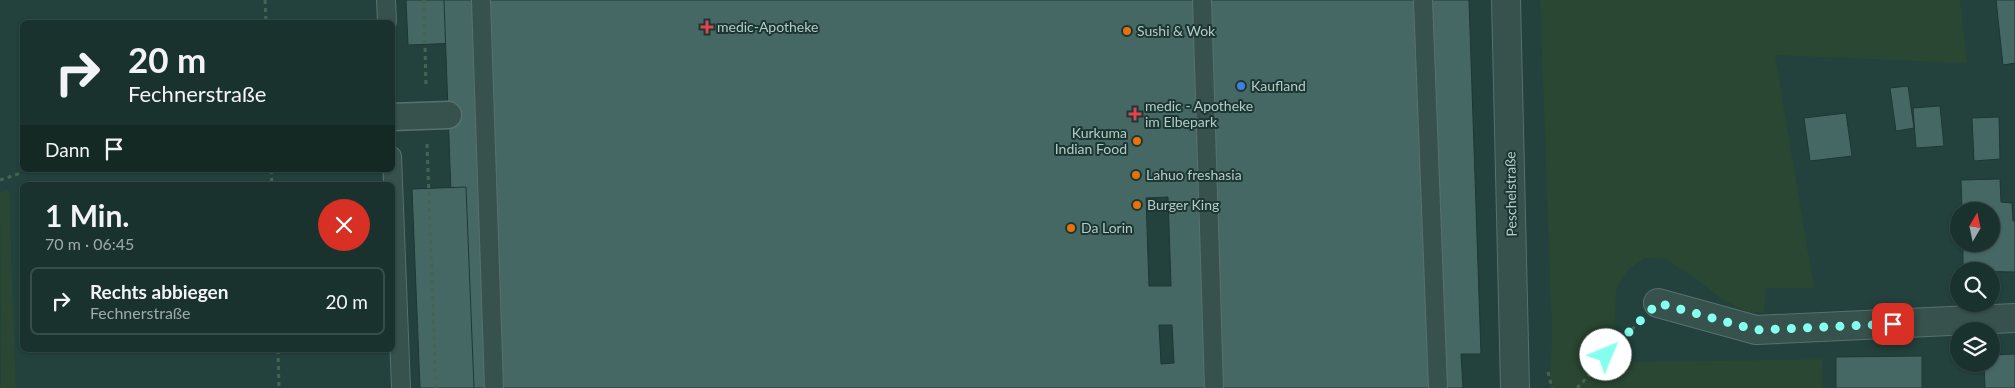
<!DOCTYPE html>
<html lang="de">
<meta charset="utf-8">
<style>
body{margin:0;font-family:Lato,sans-serif;background:#273e3a;color:#f1f3f6;height:100vh;display:flex;flex-direction:column;font-size:19px;white-space:nowrap}
*{box-sizing:border-box;margin:0}
p{font-size:16px;color:#9faaaa}
.icon{flex:none;width:28px;height:28px;fill:none;stroke:currentColor;stroke-width:2;stroke-linecap:round;stroke-linejoin:round}
.map{position:relative;flex:1;overflow:hidden}
.side{position:absolute;left:20px;top:182px;width:375px;height:170px;display:flex;flex-direction:column;background:#1a322e;border-radius:8px;box-shadow:0 1px 4px #0004,0 0 0 1px #384d4a}
.side>*{flex:none}
.hud{position:absolute;left:20px;top:20px;width:375px;height:152px;border-radius:8px;box-shadow:0 1px 4px #0004,0 0 0 1px #384d4a;background:#1a322e;color:#f1f3f6;overflow:hidden}
.needle{width:32px;rotate:9deg}
.tools{position:absolute;left:1950px;top:202px;display:grid;gap:10px}
.tools a{display:grid;place-items:center;width:50px;height:50px;border-radius:50%;background:#1a322e;box-shadow:0 1px 4px #0004,0 0 0 1px #384d4a;font-size:25px}
.pin{position:absolute;display:grid;place-items:center;width:42px;height:42px;color:#fff;margin:-21px;border-radius:10px;box-shadow:0 2px 8px #0006}
.me{position:absolute;width:55px;margin:-28px;rotate:45deg;stroke-linejoin:round;filter:drop-shadow(0 0 4px #0008)}
.turn{display:flex;align-items:center;gap:18px;height:105px;padding:0 25px;font-size:22px}
.turn .icon{width:65px;height:65px;stroke-width:2.5}
.turn b{display:block;font-size:35px;line-height:42px}
.then{display:flex;align-items:center;height:48px;padding:0 25px;background:#0003;gap:10px;font-size:19px}
.round{display:grid;place-items:center;flex:none;width:52px;height:52px;border-radius:26px;background:#273e3a}
.headline{display:flex;align-items:center;justify-content:space-between;height:85px;padding:0 25px}
h1{font-size:30px;font-weight:700;line-height:38px}
ul{padding:0;list-style:none}
li{display:flex;align-items:center;gap:15px;height:68px;margin:0 10px 8px;padding:0 15px;border:2px solid #384d4a;border-radius:8px}
li div{flex:1}
li b{display:block;font-size:19px}
li em{font-style:normal}
.map>svg:first-child{display:block}
</style>
<div class="map">
<svg width="2015" height="388" viewBox="0 0 2015 388">
<rect width="100%" height="100%" fill="#23423d"/>
<g fill="#294732">
<polygon points="1540,0 1960,0 1967,63 1775,55 1814,288 1766,288 1764,313 1745,311 1720,298 1695,278 1665,259 1644,258 1627,271 1616,290 1615,340 1623,360 1640,362 1822,359 1823,388 1550,388 1552,332"/>
<polygon points="9,190 16,388 1,388 0,193"/>
</g>
<g fill="#466864" stroke="#1e3834" fill-rule="evenodd">
<polygon points="406,0 458,0 460,43 408,45"/>
<path d="M444,0H1469L1481,354H1461L1463,388H458ZM1168,197L1171,286H1149L1146,198ZM1159,325H1172L1174,363L1161,364Z"/>
<polygon points="1996,0 2015,0 2015,63 2003,65"/>
<polygon points="1908,86 1914,128 1896,131 1890,88"/>
<polygon points="1940,106 1944,146 1916,148 1913,108"/>
<polygon points="1846,113 1852,156 1810,161 1804,118"/>
<polygon points="1999,117 2000,159 1974,161 1972,118"/>
<polygon points="2000,179 2001,202 2012,203 2013,221 2015,221 2015,272 1963,271 1963,244 1991,244 1991,211 1962,211 1961,180"/>
<polygon points="466,187 474,388 420,388 412,189"/>
<polygon points="2015,354 2015,388 1985,388 1984,364 1991,364 1991,355"/>
<polygon points="1922,356 1922,388 1836,388 1836,357"/>
</g>
<g fill="none" stroke-linecap="round" stroke-linejoin="round">
<g stroke="#58716e" stroke-width="20">
<g id="service">
<polyline points="386,0 387,22"/>
<polyline points="481,0 494,388"/>
<polyline points="1202,0 1214,388"/>
<polyline points="1423,0 1438,388"/>
<polyline points="392,156 401,388"/>
</g>
</g>
<g stroke="#58716e" stroke-width="29">
<polyline id="pedestrian" points="392,117 448,115"/>
</g>
<g stroke="#58716e" stroke-width="30">
<g id="minor">
<polyline points="1506,0 1515,388"/>
<polyline points="1658,303 1756,330 2015,318"/>
</g>
</g>
<g stroke="#476452" stroke-width="3" stroke-dasharray="4 4" stroke-linecap="butt">
<polyline points="265,0 266,22"/>
<polyline points="424,0 426,88"/>
<polyline points="427,144 436,388"/>
<polyline points="271,170 272,185"/>
<polyline points="0,180 21,173"/>
<polyline points="278,350 279,388"/>
<polyline points="1548,372 1552,388"/>
<polyline points="1577,388 1638,323"/>
</g>
<use href="#service" stroke="#37514d" stroke-width="18"/>
<use href="#pedestrian" stroke="#37514d" stroke-width="26"/>
<use href="#minor" stroke="#37514d" stroke-width="28"/>
</g>
<g fill="none" stroke-linecap="round" stroke-linejoin="round">
<polyline stroke="#85ffef" stroke-width="9" stroke-dasharray="0 16.2" points="1606,355 1658,303 1756,330 1893,324"/>
</g>
<g fill="#e0444e" stroke="#1c3632" stroke-width="2">
<path d="M704.5 19.5h5v5h5v5h-5v5h-5v-5h-5v-5h5z"/>
<path d="M1132.5 106.5h5v5h5v5h-5v5h-5v-5h-5v-5h5z"/>
</g>
<g fill="#e8710a" stroke="#1c3632" stroke-width="2">
<circle cx="1127" cy="31" r="5"/>
<circle cx="1137" cy="141" r="5"/>
<circle cx="1136" cy="175" r="5"/>
<circle cx="1137" cy="205" r="5"/>
<circle cx="1071" cy="228" r="5"/>
</g>
<circle fill="#3f7fe0" stroke="#1c3632" stroke-width="2" cx="1241" cy="86" r="5"/>
<g text-anchor="middle" stroke-width="4" stroke-linejoin="round" paint-order="stroke">
<g font-size="14" fill="#b4ccc9" stroke="#1c3632" text-anchor="start">
<text x="717" y="32">medic-Apotheke</text>
<text x="1137" y="36">Sushi &amp; Wok</text>
<text x="1251" y="91">Kaufland</text>
<text x="1145" y="111">medic - Apotheke<tspan x="1145" dy="16">im Elbepark</tspan></text>
<text x="1127" y="138" text-anchor="end">Kurkuma<tspan x="1127" dy="16">Indian Food</tspan></text>
<text x="1146" y="180">Lahuo freshasia</text>
<text x="1147" y="210">Burger King</text>
<text x="1081" y="233">Da Lorin</text>
</g>
<g font-size="14" fill="#b4ccc9" stroke="#1c3632">
<text transform="translate(1511 194) rotate(-91)" y="5">Peschelstraße</text>
</g>
</g>
</svg>
<div class="tools">
<a><svg class="needle" viewBox="-14 -14 28 28"><path d="M0-13l5 13h-10z" fill="#e53935"/><path d="M0 13l5-13h-10z" fill="#9faaaa"/></svg></a>
<a><svg class="icon" aria-label="search" viewBox="0 0 24 24"><circle cx="10" cy="10" r="6"/><path d="M15 15l6 6"/></svg></a>
<a><svg class="icon" aria-label="layers" viewBox="0 0 24 24"><path d="M12 4l9 5-9 5-9-5zM3 14l9 5 9-5"/></svg></a>
</div>
<div class="pin" style="left:1893px;top:324px;background:#d93025"><svg class="icon" aria-label="arrive" viewBox="0 0 24 24"><path d="M6 21V4h12l-3 4 3 4H6"/></svg></div>
<svg class="me" style="left:1606px;top:355px" viewBox="-20 -20 40 40"><circle r="19" fill="#fff"/><path d="M0-13L10 11 0 6-10 11z" fill="#85ffef"/></svg>
<div class="hud">
<div class="turn"><svg class="icon" aria-label="right" viewBox="0 0 24 24"><path d="M7 20v-9h11M14 6l5 5-5 5"/></svg><div><b>20 m</b>Fechnerstraße</div></div>
<div class="then">Dann<svg class="icon" aria-label="arrive" viewBox="0 0 24 24"><path d="M6 21V4h12l-3 4 3 4H6"/></svg></div>
</div>
<section class="side">
<div class="headline"><div><h1>1 Min.</h1><p>70 m · 06:45</p></div><a class="round" style="background:#d93025;color:#fff"><svg class="icon" aria-label="close" viewBox="0 0 24 24"><path d="M6 6l12 12M18 6L6 18"/></svg></a></div>
<ul>
<li><svg class="icon" aria-label="right" viewBox="0 0 24 24"><path d="M7 20v-9h11M14 6l5 5-5 5"/></svg><div><b>Rechts abbiegen</b><p>Fechnerstraße</p></div><em>20 m</em></li>
</ul>
</section>
</div>
